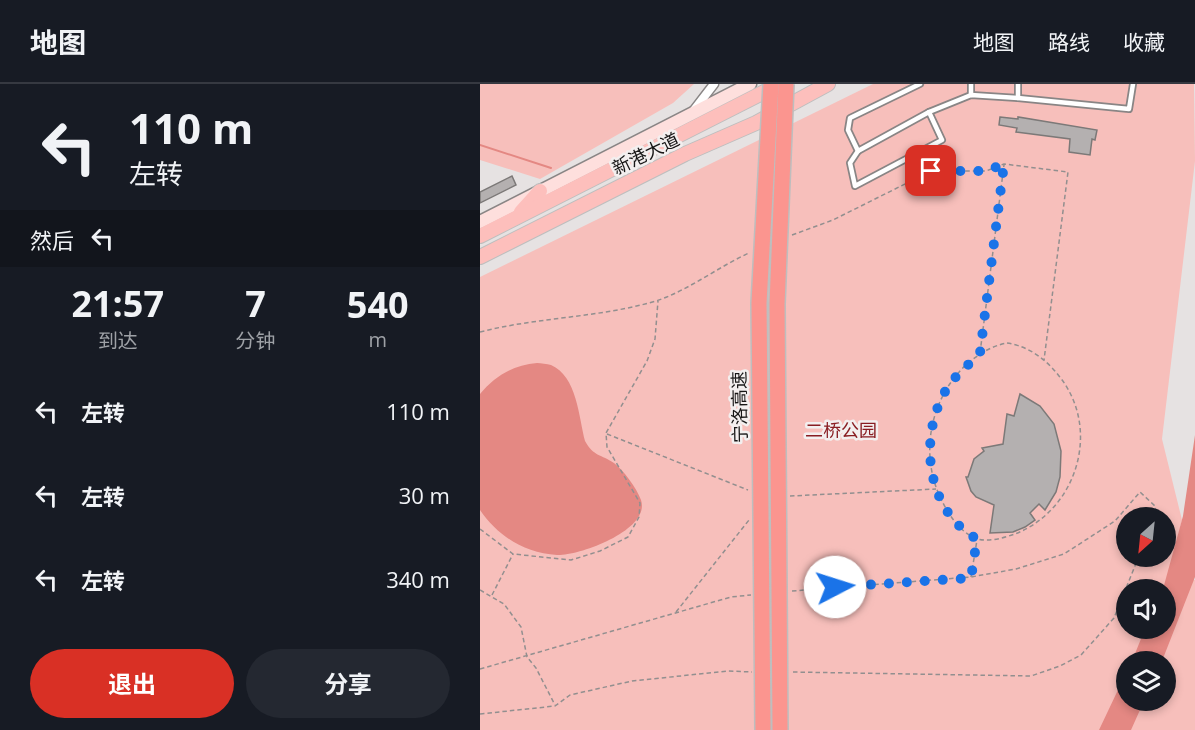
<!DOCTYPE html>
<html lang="zh">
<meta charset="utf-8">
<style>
body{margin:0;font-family:"Open Sans","Noto Sans SC",sans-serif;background:#242831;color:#f1f3f6;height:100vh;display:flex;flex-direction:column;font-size:22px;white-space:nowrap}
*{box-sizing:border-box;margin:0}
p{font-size:20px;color:#9ea1a6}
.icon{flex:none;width:33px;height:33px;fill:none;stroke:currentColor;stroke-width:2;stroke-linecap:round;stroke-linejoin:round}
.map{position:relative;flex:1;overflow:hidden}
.side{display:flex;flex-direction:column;background:#171b24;width:480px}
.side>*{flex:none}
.guide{background:#171b24;color:#f1f3f6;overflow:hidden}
.needle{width:39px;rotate:207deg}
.tools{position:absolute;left:636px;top:423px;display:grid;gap:12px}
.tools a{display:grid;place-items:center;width:60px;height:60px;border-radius:50%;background:#171b24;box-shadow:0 3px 9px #0003;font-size:30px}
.pin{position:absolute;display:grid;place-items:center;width:51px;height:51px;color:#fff;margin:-26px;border-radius:12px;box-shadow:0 3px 9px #0006}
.me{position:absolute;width:66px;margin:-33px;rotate:85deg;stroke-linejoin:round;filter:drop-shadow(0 0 4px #0008)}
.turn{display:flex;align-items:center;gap:21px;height:126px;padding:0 30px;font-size:27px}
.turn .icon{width:78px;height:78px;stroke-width:2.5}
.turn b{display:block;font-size:42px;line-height:51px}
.then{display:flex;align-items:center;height:57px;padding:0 30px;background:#0003;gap:12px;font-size:22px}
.eta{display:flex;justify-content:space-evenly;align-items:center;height:102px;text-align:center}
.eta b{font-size:36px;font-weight:700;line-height:42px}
.cta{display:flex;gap:12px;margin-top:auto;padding:12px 30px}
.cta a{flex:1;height:69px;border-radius:36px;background:#d93025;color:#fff;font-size:24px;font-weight:700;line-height:69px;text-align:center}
.cta a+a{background:#242831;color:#f1f3f6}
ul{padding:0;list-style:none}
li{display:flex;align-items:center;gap:18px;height:84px;padding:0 30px}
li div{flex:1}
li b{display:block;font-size:22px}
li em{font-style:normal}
header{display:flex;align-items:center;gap:36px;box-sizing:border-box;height:84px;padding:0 30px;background:#171b24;border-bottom:2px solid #363941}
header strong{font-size:28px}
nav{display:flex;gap:33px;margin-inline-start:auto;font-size:21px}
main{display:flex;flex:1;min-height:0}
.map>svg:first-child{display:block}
</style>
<header>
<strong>地图</strong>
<nav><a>地图</a><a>路线</a><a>收藏</a></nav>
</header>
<main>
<section class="side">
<div class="guide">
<div class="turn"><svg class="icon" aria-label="left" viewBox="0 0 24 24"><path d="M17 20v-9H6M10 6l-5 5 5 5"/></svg><div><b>110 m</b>左转</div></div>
<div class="then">然后<svg class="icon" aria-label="left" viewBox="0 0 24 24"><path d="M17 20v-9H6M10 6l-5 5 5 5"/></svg></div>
</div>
<div class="eta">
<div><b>21:57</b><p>到达</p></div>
<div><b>7</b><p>分钟</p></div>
<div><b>540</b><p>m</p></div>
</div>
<ul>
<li><svg class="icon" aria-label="left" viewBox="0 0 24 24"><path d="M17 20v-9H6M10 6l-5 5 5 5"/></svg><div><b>左转</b></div><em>110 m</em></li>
<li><svg class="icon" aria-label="left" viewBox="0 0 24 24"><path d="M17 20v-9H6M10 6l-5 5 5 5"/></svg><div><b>左转</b></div><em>30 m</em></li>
<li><svg class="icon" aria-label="left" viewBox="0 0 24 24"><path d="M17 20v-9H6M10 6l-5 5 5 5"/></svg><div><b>左转</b></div><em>340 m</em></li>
</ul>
<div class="cta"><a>退出</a><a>分享</a></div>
</section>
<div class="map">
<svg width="715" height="646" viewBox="0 0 715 646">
<rect width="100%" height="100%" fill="#e6e2e2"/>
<g fill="#f7bfbb" fill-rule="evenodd">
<polygon points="0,0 214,0 193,19 60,95 0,76"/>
<path d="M393,0H714L715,77L682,355L702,436L688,492L715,496V646H0V193ZM646,434H686V472H646ZM646,506H686V544H646ZM646,578H686V616H646Z"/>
</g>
<g fill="#e48883">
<path d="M57,279C61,279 67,280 71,281C97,292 99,334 105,357C114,373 121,370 134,379C144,387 156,403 161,416C171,446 99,472 77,471C44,469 18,452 0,426V310C15,292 33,281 57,279Z"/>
<polygon points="715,351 715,493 682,577 652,577 665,545 686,544 686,506 683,505 703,432"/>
<polygon points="646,589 646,616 664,617 651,646 619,646"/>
</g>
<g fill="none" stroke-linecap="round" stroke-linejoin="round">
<polyline stroke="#e48883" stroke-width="2" points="0,61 71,84"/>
</g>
<g fill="#b4b0b0" stroke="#7c7978" stroke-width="1.5">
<polygon points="520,33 538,35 538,33 617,46 615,56 612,55 610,71 589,68 590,55 536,48 537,44 519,41"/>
<polygon points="32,92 36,101 0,119 0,108"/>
<polygon points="540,310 560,322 574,340 581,367 580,393 576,408 565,426 559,420 550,429 555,436 545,443 533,448 510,449 514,421 496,413 491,407 486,393 488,393 494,375 504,367 502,364 523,360 527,330 534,332"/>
</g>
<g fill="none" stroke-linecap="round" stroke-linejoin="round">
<g stroke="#898585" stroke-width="8">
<g id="lane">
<polyline points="440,0 370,34 368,46 378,67 370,79 375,102 462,56 449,28"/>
<polyline points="491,11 491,0"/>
<polyline points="538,14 538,0"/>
<polyline points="378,67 449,28 491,11 538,14 649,25 653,0"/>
</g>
</g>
<g stroke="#898585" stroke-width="11">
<polyline id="street" points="214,26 234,0"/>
</g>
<g stroke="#898585" stroke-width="15">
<polyline id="secondary" points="0,138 270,0"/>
</g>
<g stroke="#bebebe" stroke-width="16">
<g id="primary">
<polyline points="41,128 60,107"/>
<polyline points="0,152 298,1"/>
<polyline points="0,173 205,70 276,39 348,0"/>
</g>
</g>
<g stroke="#928f8f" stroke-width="1.5" stroke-dasharray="4.5 3" stroke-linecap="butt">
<polyline points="312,151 353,136 451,87 506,87 524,80 588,88 564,276"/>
<path d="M0,248C58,233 118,234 176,217C209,206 238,183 269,169"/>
<path d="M527,259C548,262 566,275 579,292C622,345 597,426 535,450C523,454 507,459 495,454C480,448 469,431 462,417C439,372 449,315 487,280C499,270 511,262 527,259Z"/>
<polyline points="500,269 524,81"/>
<polyline points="127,350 268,406"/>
<polyline points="310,412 456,405"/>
<polyline points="0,445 33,470 91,476 120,467 148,453 159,433 160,419 127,363 126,349 167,277 175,255 178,217"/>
<polyline points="491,493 497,456"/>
<polyline points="0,506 24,520 41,543 47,573 56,584 75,621"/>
<polyline points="312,507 491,493 536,485 584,470 635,437 660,408 676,423 672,434"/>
<polyline points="12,511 33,470"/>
<polyline points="196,528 269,436"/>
<polyline points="0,585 251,513 271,511"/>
<polyline points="313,588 551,592 580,582 601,571 634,534 659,472"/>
<polyline points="0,630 75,622 90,611 152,597 248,587 272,588"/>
</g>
<use href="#lane" stroke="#fff" stroke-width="4.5"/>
<use href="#street" stroke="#fff" stroke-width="8"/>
<use href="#secondary" stroke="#fedfdd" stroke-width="12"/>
<use href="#primary" stroke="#fdbfbc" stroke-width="14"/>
<g stroke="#bebebe" stroke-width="18" stroke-linecap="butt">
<g id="highway-bridge">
<polyline points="283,646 279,219 291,0"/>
<polyline points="300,646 297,220 306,0"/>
</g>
</g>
<use href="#highway-bridge" stroke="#fb958f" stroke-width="15"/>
</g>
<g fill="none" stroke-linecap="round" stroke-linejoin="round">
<path stroke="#1a73e8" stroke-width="10" stroke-dasharray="0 18" d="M355,503L491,494L497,455C446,427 438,353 466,306C475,291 488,282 500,269L524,80L506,87H451"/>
</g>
<g text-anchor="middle" stroke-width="5" stroke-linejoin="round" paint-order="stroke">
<g font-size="18" fill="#171616" stroke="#f3efef">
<text transform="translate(166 70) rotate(-26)" y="6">新港大道</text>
<text transform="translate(260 323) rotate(-91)" y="6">宁洛高速</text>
</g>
<g font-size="18" fill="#891d22" stroke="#f3efef">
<text x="361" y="353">二桥公园</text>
</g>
</g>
</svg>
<div class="tools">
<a><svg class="needle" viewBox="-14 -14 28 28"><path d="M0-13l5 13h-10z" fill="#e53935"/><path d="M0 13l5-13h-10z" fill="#9ea1a6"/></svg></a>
<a><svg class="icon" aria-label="sound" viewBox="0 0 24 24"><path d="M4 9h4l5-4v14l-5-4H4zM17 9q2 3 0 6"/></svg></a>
<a><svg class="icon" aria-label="layers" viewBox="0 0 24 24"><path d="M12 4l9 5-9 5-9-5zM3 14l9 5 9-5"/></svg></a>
</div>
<div class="pin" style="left:451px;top:87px;background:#d93025"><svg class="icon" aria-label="arrive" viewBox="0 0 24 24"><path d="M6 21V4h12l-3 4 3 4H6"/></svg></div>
<svg class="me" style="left:355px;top:503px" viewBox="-20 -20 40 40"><circle r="19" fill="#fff"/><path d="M0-13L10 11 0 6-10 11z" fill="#1a73e8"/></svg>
</div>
</main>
